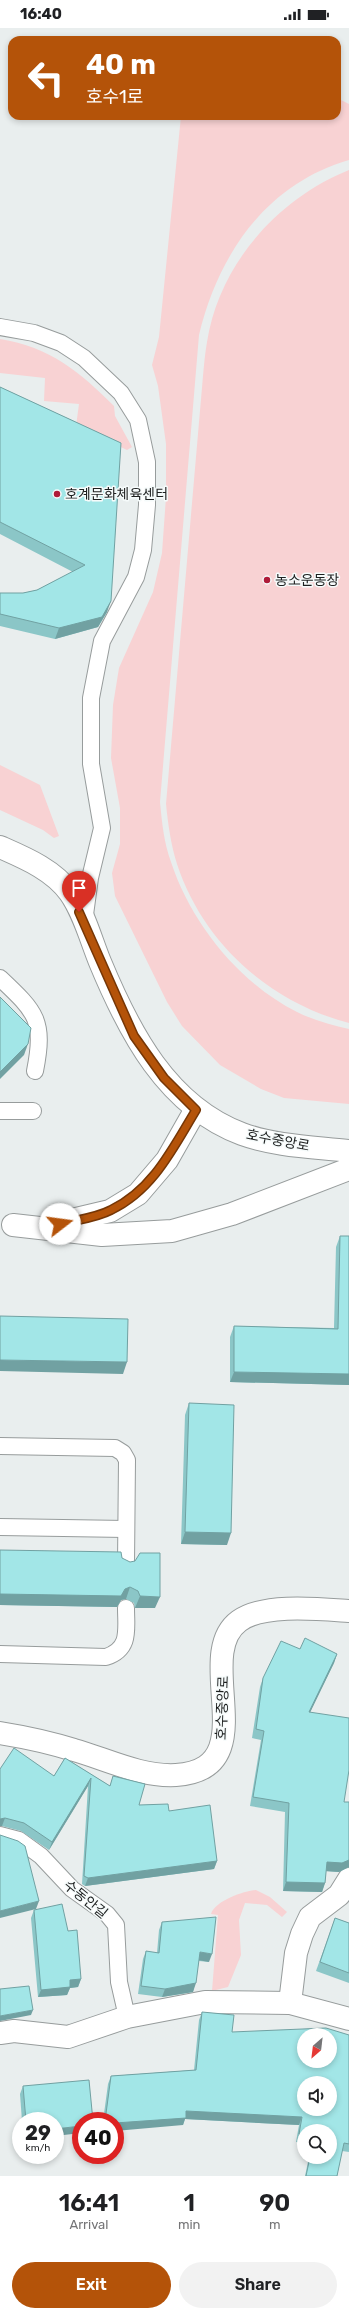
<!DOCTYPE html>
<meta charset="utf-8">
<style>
body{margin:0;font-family:Rubik,"Noto Sans KR",sans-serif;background:#f2f2f2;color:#202124;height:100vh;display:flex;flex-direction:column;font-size:15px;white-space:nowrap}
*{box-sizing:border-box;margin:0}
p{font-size:13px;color:#757577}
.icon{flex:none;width:22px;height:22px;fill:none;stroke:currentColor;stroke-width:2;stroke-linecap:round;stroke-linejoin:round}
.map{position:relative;height:2148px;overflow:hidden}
.side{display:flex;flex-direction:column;background:#fff;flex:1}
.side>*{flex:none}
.hud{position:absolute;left:8px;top:8px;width:333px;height:84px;border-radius:12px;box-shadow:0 2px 6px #0003;background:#b45309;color:#fff;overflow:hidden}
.needle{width:26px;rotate:208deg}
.buttons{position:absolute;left:297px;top:2000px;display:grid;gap:8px}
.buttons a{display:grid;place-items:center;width:40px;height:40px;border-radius:50%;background:#fff;box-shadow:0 2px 6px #0003;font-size:20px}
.speed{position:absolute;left:12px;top:2084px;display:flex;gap:8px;font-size:20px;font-weight:700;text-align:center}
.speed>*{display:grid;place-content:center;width:52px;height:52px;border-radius:50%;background:#fff;box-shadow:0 2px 6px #0003;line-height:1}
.speed small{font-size:10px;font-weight:400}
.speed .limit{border:6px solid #d22;background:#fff;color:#111}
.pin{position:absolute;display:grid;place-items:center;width:34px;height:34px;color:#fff;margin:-41px -17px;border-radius:50% 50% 50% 0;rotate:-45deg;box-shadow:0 0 4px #0007}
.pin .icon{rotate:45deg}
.me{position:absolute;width:44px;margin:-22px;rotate:75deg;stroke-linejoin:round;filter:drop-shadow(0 0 3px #0008)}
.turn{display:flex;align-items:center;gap:14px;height:84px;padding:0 12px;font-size:18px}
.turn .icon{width:52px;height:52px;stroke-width:2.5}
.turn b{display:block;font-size:28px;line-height:34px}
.eta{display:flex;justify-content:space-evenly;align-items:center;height:68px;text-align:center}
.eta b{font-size:24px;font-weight:600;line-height:28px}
.button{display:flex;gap:8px;margin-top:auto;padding:8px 12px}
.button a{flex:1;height:46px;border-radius:24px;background:#b45309;color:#fff;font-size:16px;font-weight:600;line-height:46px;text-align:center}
.button a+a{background:#f2f2f2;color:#202124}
.status{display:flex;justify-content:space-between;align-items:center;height:28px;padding:0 20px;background:#fff;direction:ltr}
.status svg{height:11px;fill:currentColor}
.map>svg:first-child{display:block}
</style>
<div class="status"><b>16:40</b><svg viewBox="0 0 49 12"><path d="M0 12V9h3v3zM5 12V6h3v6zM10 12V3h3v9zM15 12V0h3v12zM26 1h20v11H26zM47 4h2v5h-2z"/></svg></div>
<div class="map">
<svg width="349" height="2148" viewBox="0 0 349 2148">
<rect width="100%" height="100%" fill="#e9eeee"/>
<g fill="#f8d2d3">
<path d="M337,70L349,76V132C266,156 218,227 199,307L160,774C162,795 164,815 171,834C191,895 239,955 297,984C313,992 332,997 349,1001V1076L284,1070L261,1061L220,1037L182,998L167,974L115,868L112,845L120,816V780L111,730L113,677L119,640L153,564L162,525L166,469V416L158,358L152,337L159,309L181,88H337Z"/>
<path d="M349,142V995C269,974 203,915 177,836C171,817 168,796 166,776L203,348C204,337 205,325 207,314C219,237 277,171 349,142Z"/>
<path d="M0,311C50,319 80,344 114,378L115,388L132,419L127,422L76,398L79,376L44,373L45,350L0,345Z"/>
<polygon points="0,737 40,757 59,808 54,810 43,802 0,782"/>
<path d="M256,1862L270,1869L287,1884L282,1889L267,1877L245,1875L239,1892L241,1927L228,1959L212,1963L218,1887L211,1886C215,1873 243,1863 256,1862Z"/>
</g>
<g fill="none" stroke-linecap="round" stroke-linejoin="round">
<g stroke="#979c9c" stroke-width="18">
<g id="service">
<polyline points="0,299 34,305 61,315 84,330 121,365 138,392 147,434 147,477 143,522 136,549 102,613 91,670 91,736 102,800 90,850 84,894"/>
<path d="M0,950C36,984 45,992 35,1043"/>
<polyline points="0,1083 33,1083"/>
<polyline points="0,1418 115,1420 123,1425 127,1432 126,1536"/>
<polyline points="0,1499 126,1501"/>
<path d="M0,1626L106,1629C131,1621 126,1601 126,1580"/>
<polyline points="0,1807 19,1812 41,1828 72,1861 107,1886 116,1897 119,1954 127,1989"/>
</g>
</g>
<g stroke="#979c9c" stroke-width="24">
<g id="minor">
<path d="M0,1705C25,1709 49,1714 74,1722C106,1731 141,1749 176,1747C267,1741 191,1628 239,1593C263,1575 320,1581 349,1583"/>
<polyline points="290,1975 296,1925 302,1906 310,1889 339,1867 349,1851"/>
<polyline points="0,2005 14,2003 68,2009 127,1989 205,1974 290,1975 349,1991"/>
</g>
</g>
<g stroke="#979c9c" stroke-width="24">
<g id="tertiary">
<path d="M0,819C25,830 54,842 70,865C84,885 91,912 100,934C129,1004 167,1078 242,1106C275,1118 314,1119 349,1123"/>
<polyline points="55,1196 110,1183 138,1166 167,1132 196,1081"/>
<polyline points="13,1197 102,1207 172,1203 232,1186 349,1141"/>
</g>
</g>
<use href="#service" stroke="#fff" stroke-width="16"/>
<use href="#minor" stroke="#fff" stroke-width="22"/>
<use href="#tertiary" stroke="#fff" stroke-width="22"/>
</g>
<g fill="#8bc6c7">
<polygon points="0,359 121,415 107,584 98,599 55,611 0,598 0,565 23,565 37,562 73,544 0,506"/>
<polygon points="340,1208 349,1357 230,1354 230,1309 234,1298 334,1300 336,1219"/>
<polygon points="189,1375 227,1517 181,1516 185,1387"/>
<polygon points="0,1522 122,1530 155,1580 135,1580 134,1575 126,1571 121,1572 117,1579 0,1577"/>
<polygon points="300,1621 337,1626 334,1635 310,1684 344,1774 349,1774 349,1839 339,1844 326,1843 325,1855 322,1864 283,1863 285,1784 250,1778 261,1712 252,1710 260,1659 263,1650"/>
<polygon points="65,1730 110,1758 113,1748 139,1777 169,1783 217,1833 214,1841 85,1858 82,1856 88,1758 49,1822 21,1803 2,1798 0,1741 54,1748"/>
<polygon points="34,1882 68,1903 81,1951 78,1959 70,1960 67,1967 38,1969 31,1890"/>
<polygon points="335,1890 349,1895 349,1955 316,1943"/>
<polygon points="162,1894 209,1934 199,1933 193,1964 162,1969 138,1966 143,1931 146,1923 157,1925 159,1902"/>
<polygon points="202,1984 232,2004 349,2007 349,2124 342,2123 337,2148 305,2148 309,2129 330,2129 330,2103 304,2103 304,2115 296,2114 299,2097 185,2091 183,2097 115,2093 103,2093 108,2056 111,2048 194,2042 199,1992"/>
<polygon points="23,2058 55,2093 22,2093 20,2066"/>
</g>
<g fill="#71a1a2">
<polygon points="111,573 107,584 98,599 55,611 59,600"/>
<polygon points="28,1016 24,1027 0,1051 0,1044"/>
<polygon points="0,1332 127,1334 123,1346 0,1343"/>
<polygon points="234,1344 349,1346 349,1357 230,1354"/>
<polygon points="185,1504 231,1505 227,1517 181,1516"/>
<polygon points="130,1559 126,1571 121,1572 117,1579 0,1577 0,1566 125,1561"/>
<polygon points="140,1568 160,1569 155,1580 135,1580"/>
<polygon points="337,1626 334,1635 306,1693 309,1684"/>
<polygon points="91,1750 88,1758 49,1822 52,1814"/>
<polygon points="5,1790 2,1798 0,1798 0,1791"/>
<polygon points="349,1832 349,1839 339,1844 324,1843 327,1834"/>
<polygon points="217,1833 214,1841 85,1858 88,1850"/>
<polygon points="286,1854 325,1855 322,1864 283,1863"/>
<polygon points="39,1873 36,1881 0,1890 0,1883"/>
<polygon points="200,1924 212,1926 209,1934 198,1932"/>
<polygon points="81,1951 78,1959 70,1960 67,1967 38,1969 41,1962 70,1952"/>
<polygon points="196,1955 193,1964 162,1969 165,1961"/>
<polygon points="33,1982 31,1987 0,1993 0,1988"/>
<polygon points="186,2083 302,2089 299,2097 185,2091 183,2097 115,2103 115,2095"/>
<polygon points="81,2098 81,2105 55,2108 55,2101"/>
</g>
<g fill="#a2e6e7" stroke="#71a1a2" fill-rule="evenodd">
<polygon points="0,359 121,415 111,573 102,589 59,600 0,586 0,565 23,565 37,562 85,537 0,494"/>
<polygon points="0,969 31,1000 28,1016 0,1044"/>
<polygon points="340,1208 349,1208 349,1346 234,1344 234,1298 338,1301"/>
<polygon points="0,1288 128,1291 127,1334 0,1332"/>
<polygon points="189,1375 234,1377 231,1505 185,1504"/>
<polygon points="0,1522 121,1524 122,1530 130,1534 135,1533 140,1525 160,1525 160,1569 140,1568 138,1563 130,1559 125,1561 121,1568 0,1566"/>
<polygon points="305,1610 337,1626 309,1684 349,1690 349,1742 344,1774 349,1774 349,1832 342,1835 327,1834 325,1855 286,1854 289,1775 253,1769 264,1703 256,1701 263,1650 281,1613 300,1621"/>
<polygon points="14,1720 54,1748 65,1730 110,1758 113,1748 145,1756 139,1777 168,1776 169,1783 210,1777 217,1833 88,1850 84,1848 91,1750 52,1814 24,1795 5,1790 0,1791 0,1741"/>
<polygon points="0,1807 18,1813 25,1818 39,1873 0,1883"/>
<polygon points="62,1876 68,1903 77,1902 81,1951 70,1952 70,1959 41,1962 34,1882"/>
<polygon points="216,1889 212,1926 200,1924 196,1955 165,1961 141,1958 146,1923 159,1925 162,1894"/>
<polygon points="335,1890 349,1895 349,1945 320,1934"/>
<polygon points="29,1958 33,1982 0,1988 0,1961"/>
<path d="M202,1984L234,1987L232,2004L326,2000L349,2007V2116L344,2115L337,2148H306L310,2129H330V2103H304V2107L299,2106L302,2089L186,2083V2090L115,2095V2093H105L111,2048L196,2042ZM304,2007H330V2033H304ZM304,2055H330V2081H304Z"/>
<polygon points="89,2052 93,2093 81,2093 81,2098 55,2101 55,2093 26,2093 23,2058"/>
</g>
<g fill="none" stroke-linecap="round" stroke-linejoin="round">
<g stroke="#753606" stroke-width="10">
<path id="route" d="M60,1196C76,1192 96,1190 111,1182C153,1162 173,1120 196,1082L164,1050L134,1008L79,884"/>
</g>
<use href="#route" stroke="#b45309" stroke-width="7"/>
</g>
<g fill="#af1b39" stroke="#f6fbfb" stroke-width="1.5">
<circle cx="57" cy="466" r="4"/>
<circle cx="267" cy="552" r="4"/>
</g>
<g text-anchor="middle" stroke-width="3" stroke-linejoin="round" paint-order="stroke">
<g font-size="14" fill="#1d1f1f" stroke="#f6fbfb" text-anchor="start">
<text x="65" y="471">호계문화체육센터</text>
<text x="275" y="557">농소운동장</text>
</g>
<g font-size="14" fill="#1d1f1f" stroke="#f6fbfb">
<text transform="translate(278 1112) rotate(11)" y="5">호수중앙로</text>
<text transform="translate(222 1680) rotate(-88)" y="5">호수중앙로</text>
<text transform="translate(86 1871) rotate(39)" y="5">수동안길</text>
</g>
</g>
</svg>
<div class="buttons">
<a><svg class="needle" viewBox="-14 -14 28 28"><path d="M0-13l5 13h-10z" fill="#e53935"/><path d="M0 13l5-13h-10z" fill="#757577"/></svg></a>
<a><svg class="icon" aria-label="sound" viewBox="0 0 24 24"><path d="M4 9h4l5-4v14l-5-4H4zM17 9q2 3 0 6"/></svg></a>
<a><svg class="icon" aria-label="search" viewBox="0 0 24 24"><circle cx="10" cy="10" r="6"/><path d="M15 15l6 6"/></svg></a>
</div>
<div class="speed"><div>29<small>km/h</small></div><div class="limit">40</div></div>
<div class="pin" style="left:79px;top:884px;background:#d93025"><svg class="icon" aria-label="arrive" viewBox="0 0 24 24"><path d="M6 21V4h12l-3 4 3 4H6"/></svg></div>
<svg class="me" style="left:60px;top:1196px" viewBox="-20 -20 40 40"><circle r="19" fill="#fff"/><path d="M0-13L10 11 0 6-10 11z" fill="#b45309"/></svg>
<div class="hud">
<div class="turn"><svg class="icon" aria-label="left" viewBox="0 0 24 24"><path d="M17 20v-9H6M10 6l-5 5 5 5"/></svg><div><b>40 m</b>호수1로</div></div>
</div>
</div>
<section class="side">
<div class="eta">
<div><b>16:41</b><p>Arrival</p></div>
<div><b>1</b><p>min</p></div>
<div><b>90</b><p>m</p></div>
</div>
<div class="button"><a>Exit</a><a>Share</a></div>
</section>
